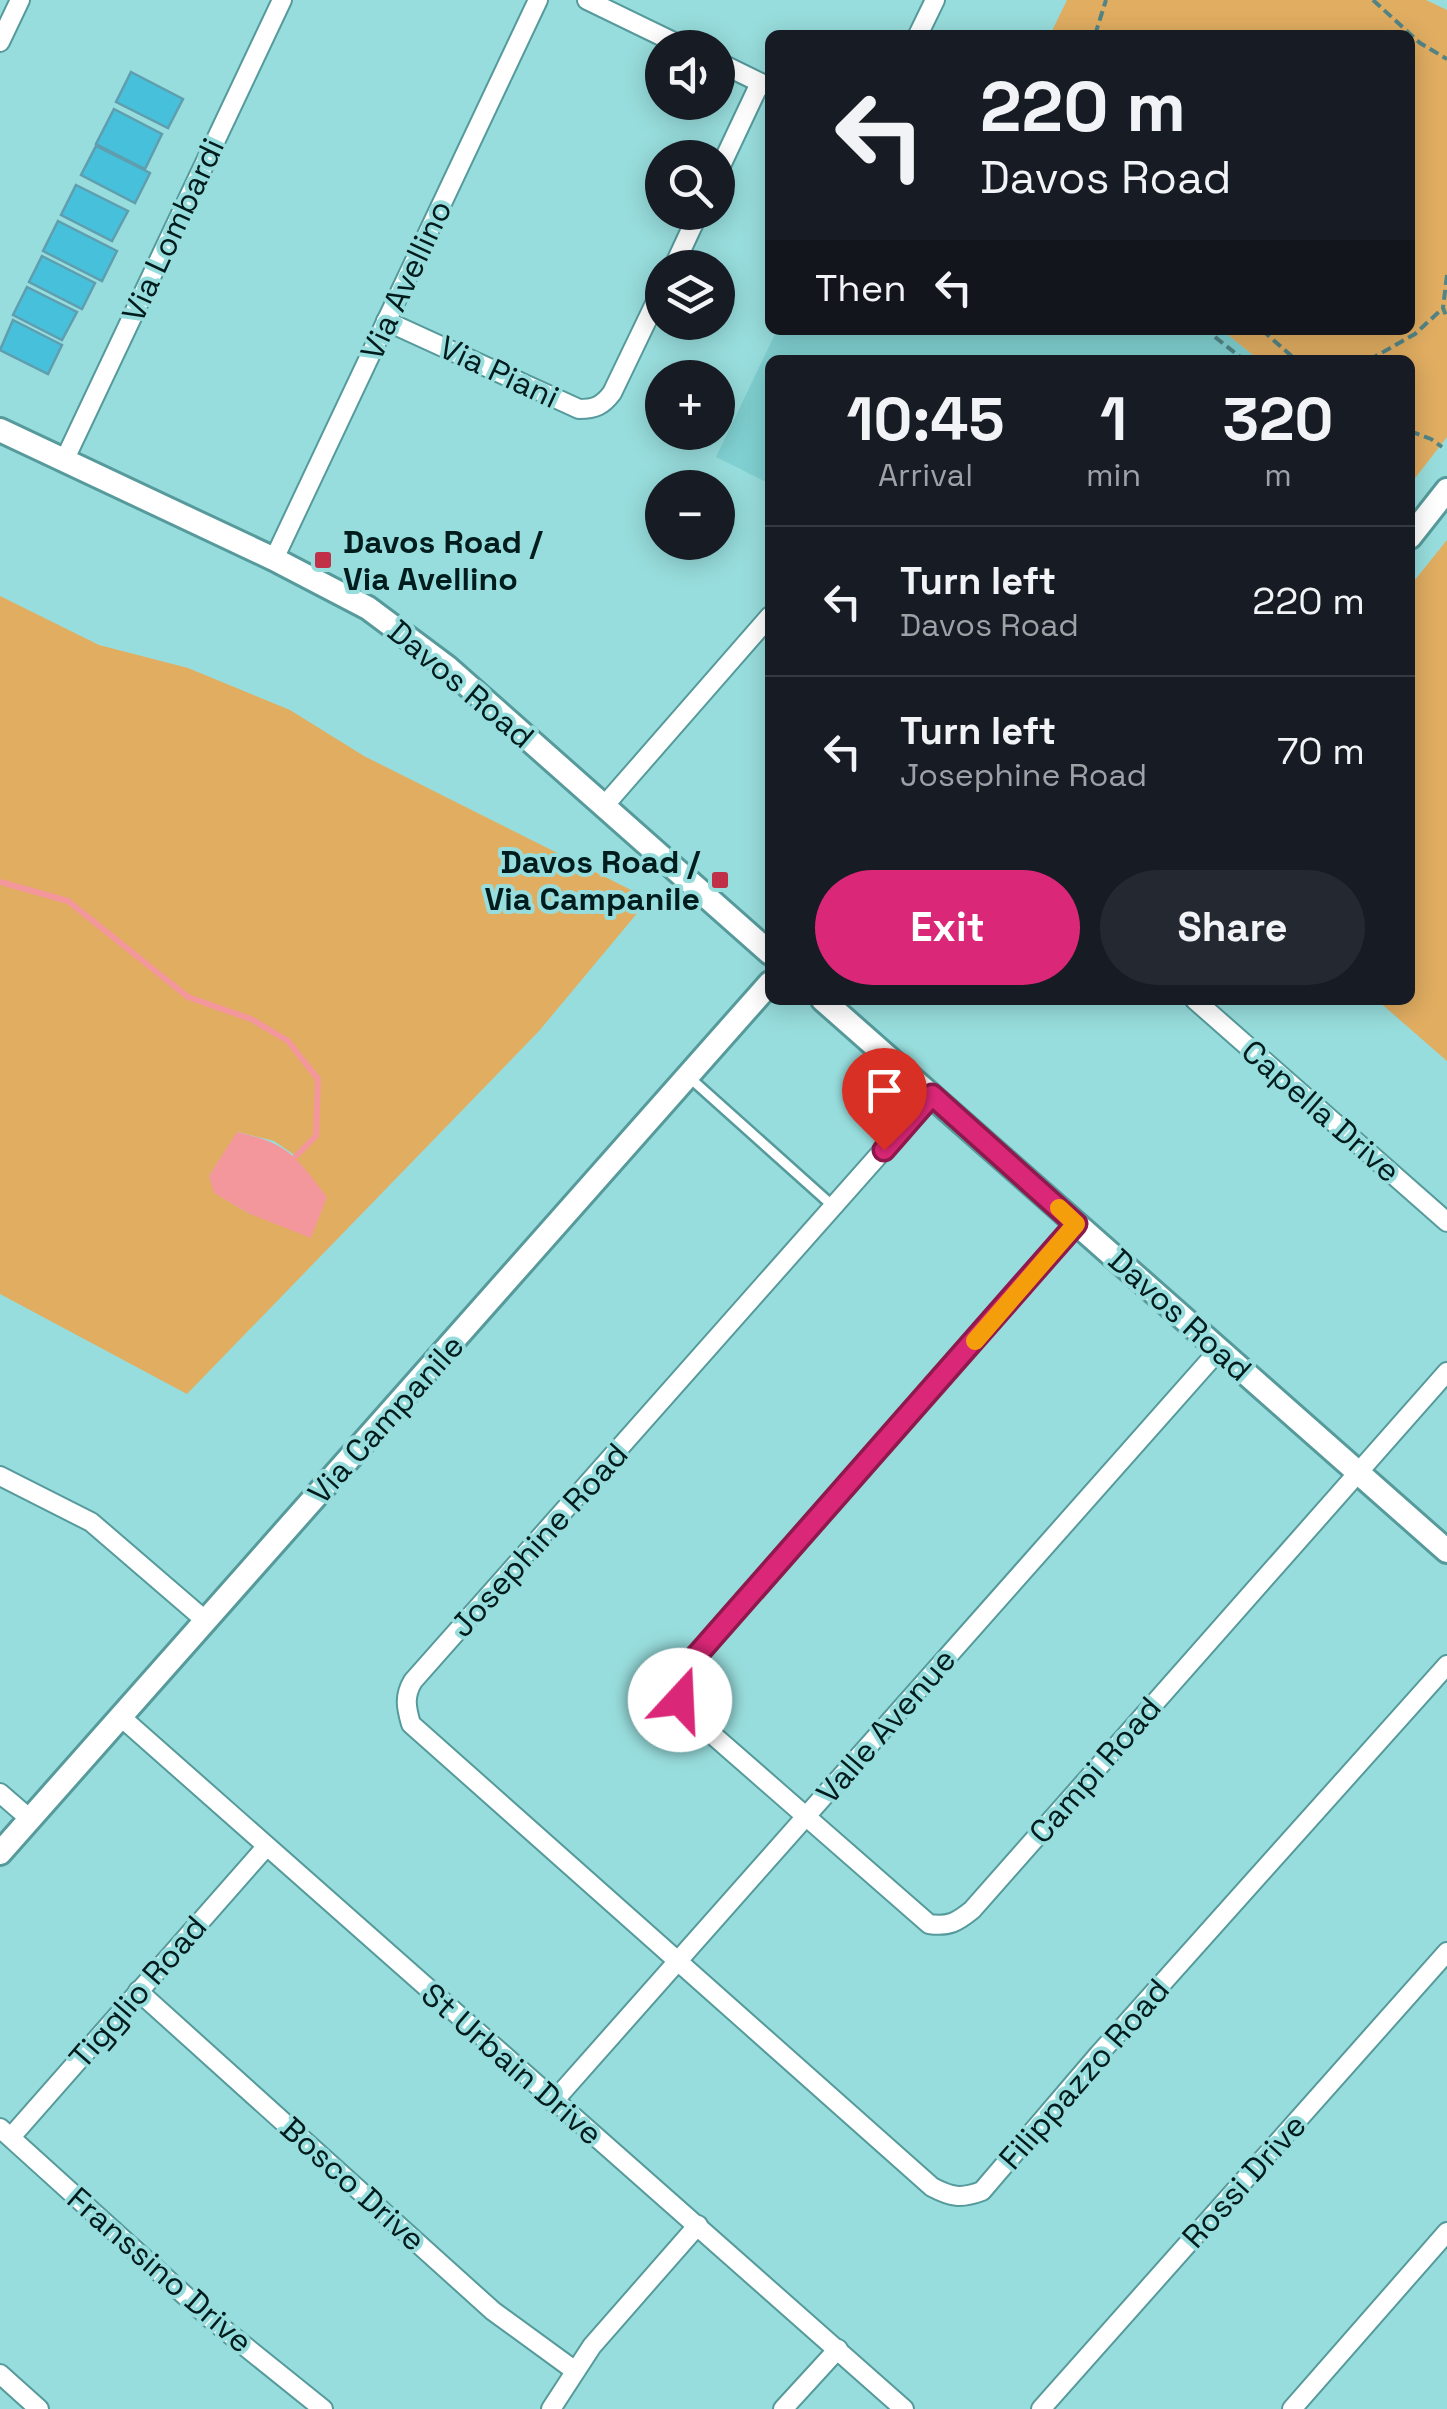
<!DOCTYPE html>
<meta charset="utf-8">
<style>
body{margin:0;font-family:"Space Grotesk",sans-serif;background:#242831;color:#f1f3f6;height:100vh;display:flex;flex-direction:column;font-size:38px;white-space:nowrap}
*{box-sizing:border-box;margin:0}
p{font-size:32px;color:#9ea1a6}
.icon{flex:none;width:55px;height:55px;fill:none;stroke:currentColor;stroke-width:2;stroke-linecap:round;stroke-linejoin:round}
.map{position:relative;flex:1;overflow:hidden}
.details{position:absolute;left:765px;top:355px;width:650px;height:650px;display:flex;flex-direction:column;background:#171b24;border-radius:15px;box-shadow:0 5px 25px #0003}
.details>*{flex:none}
.top-card{position:absolute;left:765px;top:30px;width:650px;height:305px;border-radius:15px;box-shadow:0 5px 25px #0003;background:#171b24;color:#f1f3f6;overflow:hidden}
.controls{position:absolute;left:645px;top:30px;display:grid;gap:20px}
.controls a{display:grid;place-items:center;width:90px;height:90px;border-radius:50%;background:#171b24;box-shadow:0 5px 25px #0003;font-size:50px}
.pin{position:absolute;display:grid;place-items:center;width:85px;height:85px;color:#fff;margin:-102px -42px;border-radius:50% 50% 50% 0;rotate:-45deg;box-shadow:0 0 10px #0007}
.pin .icon{rotate:45deg}
.me{position:absolute;width:110px;margin:-55px;rotate:20deg;stroke-linejoin:round;filter:drop-shadow(0 0 8px #0008)}
.turn{display:flex;align-items:center;gap:35px;height:210px;padding:0 50px;font-size:45px}
.turn .icon{width:130px;height:130px;stroke-width:2.5}
.turn b{display:block;font-size:70px;line-height:85px}
.then{display:flex;align-items:center;height:95px;padding:0 50px;background:#0003;gap:20px;font-size:38px}
.eta{display:flex;justify-content:space-evenly;align-items:center;height:170px;text-align:center}
.eta b{font-size:60px;font-weight:600;line-height:70px}
.button{display:flex;gap:20px;margin-top:auto;padding:20px 50px}
.button a{flex:1;height:115px;border-radius:60px;background:#db2777;color:#fff;font-size:40px;font-weight:600;line-height:115px;text-align:center}
.button a+a{background:#242831;color:#f1f3f6}
ul{padding:0;list-style:none}
li{display:flex;align-items:center;gap:30px;height:150px;padding:0 50px;border-top:2px solid #363941}
li div{flex:1}
li b{display:block;font-size:38px}
li em{font-style:normal}
.map>svg:first-child{display:block}
</style>
<div class="map">
<svg width="1447" height="2409" viewBox="0 0 1447 2409">
<rect width="100%" height="100%" fill="#98dddd"/>
<polygon fill="#80d0d1" points="777,330 1222,330 1259,360 770,360 770,484 716,457"/>
<g fill="#e0ad61" fill-rule="evenodd">
<polygon points="1067,0 1426,0 1447,10 1447,437 1412,482 1410,360 1259,360 1222,330 1410,330 1410,35 1050,35"/>
<polygon points="1447,540 1447,1061 1377,1000 1410,1000 1410,586"/>
<path d="M0,596L99,645L188,668L290,710L364,756L649,899L539,1031L187,1394L0,1294ZM238,1132L274,1141L296,1156L250,1214L215,1193L209,1176Z"/>
</g>
<path fill="#f4979c" d="M237,1132C290,1144 295,1156 327,1197L311,1238L250,1214L214,1193L209,1176Z"/>
<g fill="none" stroke-linecap="round" stroke-linejoin="round">
<polyline stroke="#f4979c" stroke-width="6" points="0,882 68,901 188,997 251,1019 288,1041 318,1079 316,1136 296,1156"/>
</g>
<g fill="#47c0dc" stroke="#5f9eae" stroke-width="2.5">
<polygon points="131,72 183,99 168,128 116,102"/>
<polygon points="114,109 162,134 145,169 96,144"/>
<polygon points="96,146 150,173 135,203 81,175"/>
<polygon points="76,185 128,211 112,241 61,215"/>
<polygon points="58,221 117,251 102,281 43,251"/>
<polygon points="42,256 95,283 82,309 29,282"/>
<polygon points="27,287 77,312 62,340 13,315"/>
<polygon points="13,320 62,345 48,374 0,350"/>
</g>
<g fill="none" stroke-linecap="round" stroke-linejoin="round">
<g stroke="#569a9b" stroke-width="14">
<polyline id="lane" points="690,1078 834,1207"/>
</g>
<g stroke="#569a9b" stroke-width="22">
<g id="street">
<polyline points="587,0 686,48"/>
<polyline points="918,35 935,0"/>
<polyline points="0,42 20,0"/>
<polyline points="718,62 767,86"/>
<polyline points="718,172 760,83"/>
<polyline points="673,268 699,212"/>
<path d="M386,321L579,409C595,409 602,406 612,393L662,289"/>
<polyline points="64,461 282,0"/>
<polyline points="274,559 538,0"/>
<polyline points="604,806 770,616"/>
<polyline points="1195,1000 1447,1222"/>
<path d="M932,1095L413,1681C404,1696 406,1707 411,1724L932,2187C951,2197 961,2199 982,2191L1099,2054L1447,1665"/>
<path d="M1077,1224L697,1654C678,1678 670,1688 690,1715L929,1924C949,1927 957,1922 972,1910L1447,1372"/>
<polyline points="0,1476 91,1522 206,1621"/>
<polyline points="121,1717 904,2409"/>
<polyline points="0,1793 30,1819"/>
<polyline points="138,1991 493,2311 574,2370"/>
<polyline points="553,2102 1219,1350"/>
<polyline points="0,2128 211,2319 323,2409"/>
<polyline points="11,2137 266,1847"/>
<polyline points="0,2374 39,2409"/>
<polyline points="551,2409 592,2346 698,2225"/>
<polyline points="783,2409 838,2349"/>
<polyline points="1041,2409 1447,1952"/>
<polyline points="1292,2409 1447,2232"/>
</g>
</g>
<g stroke="#569a9b" stroke-width="28">
<g id="secondary">
<polyline points="0,430 274,559 368,608 447,667 770,953"/>
<polyline points="1410,537 1447,490"/>
<polyline points="823,1000 1447,1551"/>
<polyline points="0,1853 770,983"/>
</g>
</g>
<g stroke="#528485" stroke-width="4" stroke-dasharray="10 5" stroke-linecap="butt">
<polyline points="1373,0 1420,43 1447,59"/>
<polyline points="1095,35 1106,0"/>
<polyline points="1447,275 1443,308 1447,318"/>
<polyline points="1262,330 1296,360"/>
<polyline points="1215,337 1244,360"/>
<polyline points="1369,360 1415,334 1443,308"/>
<polyline points="1410,431 1431,439 1442,447"/>
</g>
<use href="#lane" stroke="#fff" stroke-width="9"/>
<use href="#street" stroke="#fff" stroke-width="18"/>
<use href="#secondary" stroke="#fff" stroke-width="22"/>
</g>
<g fill="none" stroke-linecap="round" stroke-linejoin="round">
<g stroke="#8e194d" stroke-width="25">
<path id="route" d="M680,1700C676,1680 685,1670 698,1654L1076,1224L932,1095L884,1150"/>
</g>
<use href="#route" stroke="#db2777" stroke-width="18"/>
<polyline stroke="#f59e0b" stroke-width="18" points="975,1341 1076,1224 1059,1208"/>
</g>
<g fill="#c03049" stroke="#98dddd" stroke-width="4">
<rect x="313" y="550" width="20" height="20" rx="5"/>
<rect x="710" y="870" width="20" height="20" rx="5"/>
</g>
<g text-anchor="middle" stroke-width="8" stroke-linejoin="round" paint-order="stroke">
<g font-size="32" fill="#001c1d" stroke="#98dddd">
<text transform="translate(173 230) rotate(-65)" y="11">Via Lombardi</text>
<text transform="translate(406 280) rotate(-65)" y="11">Via Avellino</text>
<text transform="translate(499 372) rotate(25)" y="11">Via Piani</text>
<text transform="translate(461 684) rotate(40)" y="11">Davos Road</text>
<text transform="translate(1321 1111) rotate(41)" y="11">Capella Drive</text>
<text transform="translate(1180 1315) rotate(42)" y="11">Davos Road</text>
<text transform="translate(386 1419) rotate(-48)" y="11">Via Campanile</text>
<text transform="translate(539 1540) rotate(-48)" y="11">Josephine Road</text>
<text transform="translate(886 1726) rotate(-49)" y="11">Valle Avenue</text>
<text transform="translate(1095 1770) rotate(-49)" y="11">Campi Road</text>
<text transform="translate(138 1992) rotate(-49)" y="11">Tigglio Road</text>
<text transform="translate(512 2064) rotate(41)" y="11">St Urbain Drive</text>
<text transform="translate(1084 2074) rotate(-49)" y="11">Filippazzo Road</text>
<text transform="translate(1244 2181) rotate(-48)" y="11">Rossi Drive</text>
<text transform="translate(353 2184) rotate(42)" y="11">Bosco Drive</text>
<text transform="translate(160 2270) rotate(41)" y="11">Franssino Drive</text>
</g>
<g font-size="32" font-weight="bold" fill="#001c1d" stroke="#98dddd" text-anchor="start">
<text x="343" y="553">Davos Road /<tspan x="343" dy="37">Via Avellino</tspan></text>
<text x="700" y="873" text-anchor="end">Davos Road /<tspan x="700" dy="37">Via Campanile</tspan></text>
</g>
</g>
</svg>
<div class="controls">
<a><svg class="icon" aria-label="sound" viewBox="0 0 24 24"><path d="M4 9h4l5-4v14l-5-4H4zM17 9q2 3 0 6"/></svg></a>
<a><svg class="icon" aria-label="search" viewBox="0 0 24 24"><circle cx="10" cy="10" r="6"/><path d="M15 15l6 6"/></svg></a>
<a><svg class="icon" aria-label="layers" viewBox="0 0 24 24"><path d="M12 4l9 5-9 5-9-5zM3 14l9 5 9-5"/></svg></a>
<a>+</a>
<a>−</a>
</div>
<div class="pin" style="left:884px;top:1150px;background:#d93025"><svg class="icon" aria-label="arrive" viewBox="0 0 24 24"><path d="M6 21V4h12l-3 4 3 4H6"/></svg></div>
<svg class="me" style="left:680px;top:1700px" viewBox="-20 -20 40 40"><circle r="19" fill="#fff"/><path d="M0-13L10 11 0 6-10 11z" fill="#db2777"/></svg>
<div class="top-card">
<div class="turn"><svg class="icon" aria-label="left" viewBox="0 0 24 24"><path d="M17 20v-9H6M10 6l-5 5 5 5"/></svg><div><b>220 m</b>Davos Road</div></div>
<div class="then">Then<svg class="icon" aria-label="left" viewBox="0 0 24 24"><path d="M17 20v-9H6M10 6l-5 5 5 5"/></svg></div>
</div>
<section class="details">
<div class="eta">
<div><b>10:45</b><p>Arrival</p></div>
<div><b>1</b><p>min</p></div>
<div><b>320</b><p>m</p></div>
</div>
<ul>
<li><svg class="icon" aria-label="left" viewBox="0 0 24 24"><path d="M17 20v-9H6M10 6l-5 5 5 5"/></svg><div><b>Turn left</b><p>Davos Road</p></div><em>220 m</em></li>
<li><svg class="icon" aria-label="left" viewBox="0 0 24 24"><path d="M17 20v-9H6M10 6l-5 5 5 5"/></svg><div><b>Turn left</b><p>Josephine Road</p></div><em>70 m</em></li>
</ul>
<div class="button"><a>Exit</a><a>Share</a></div>
</section>
</div>
